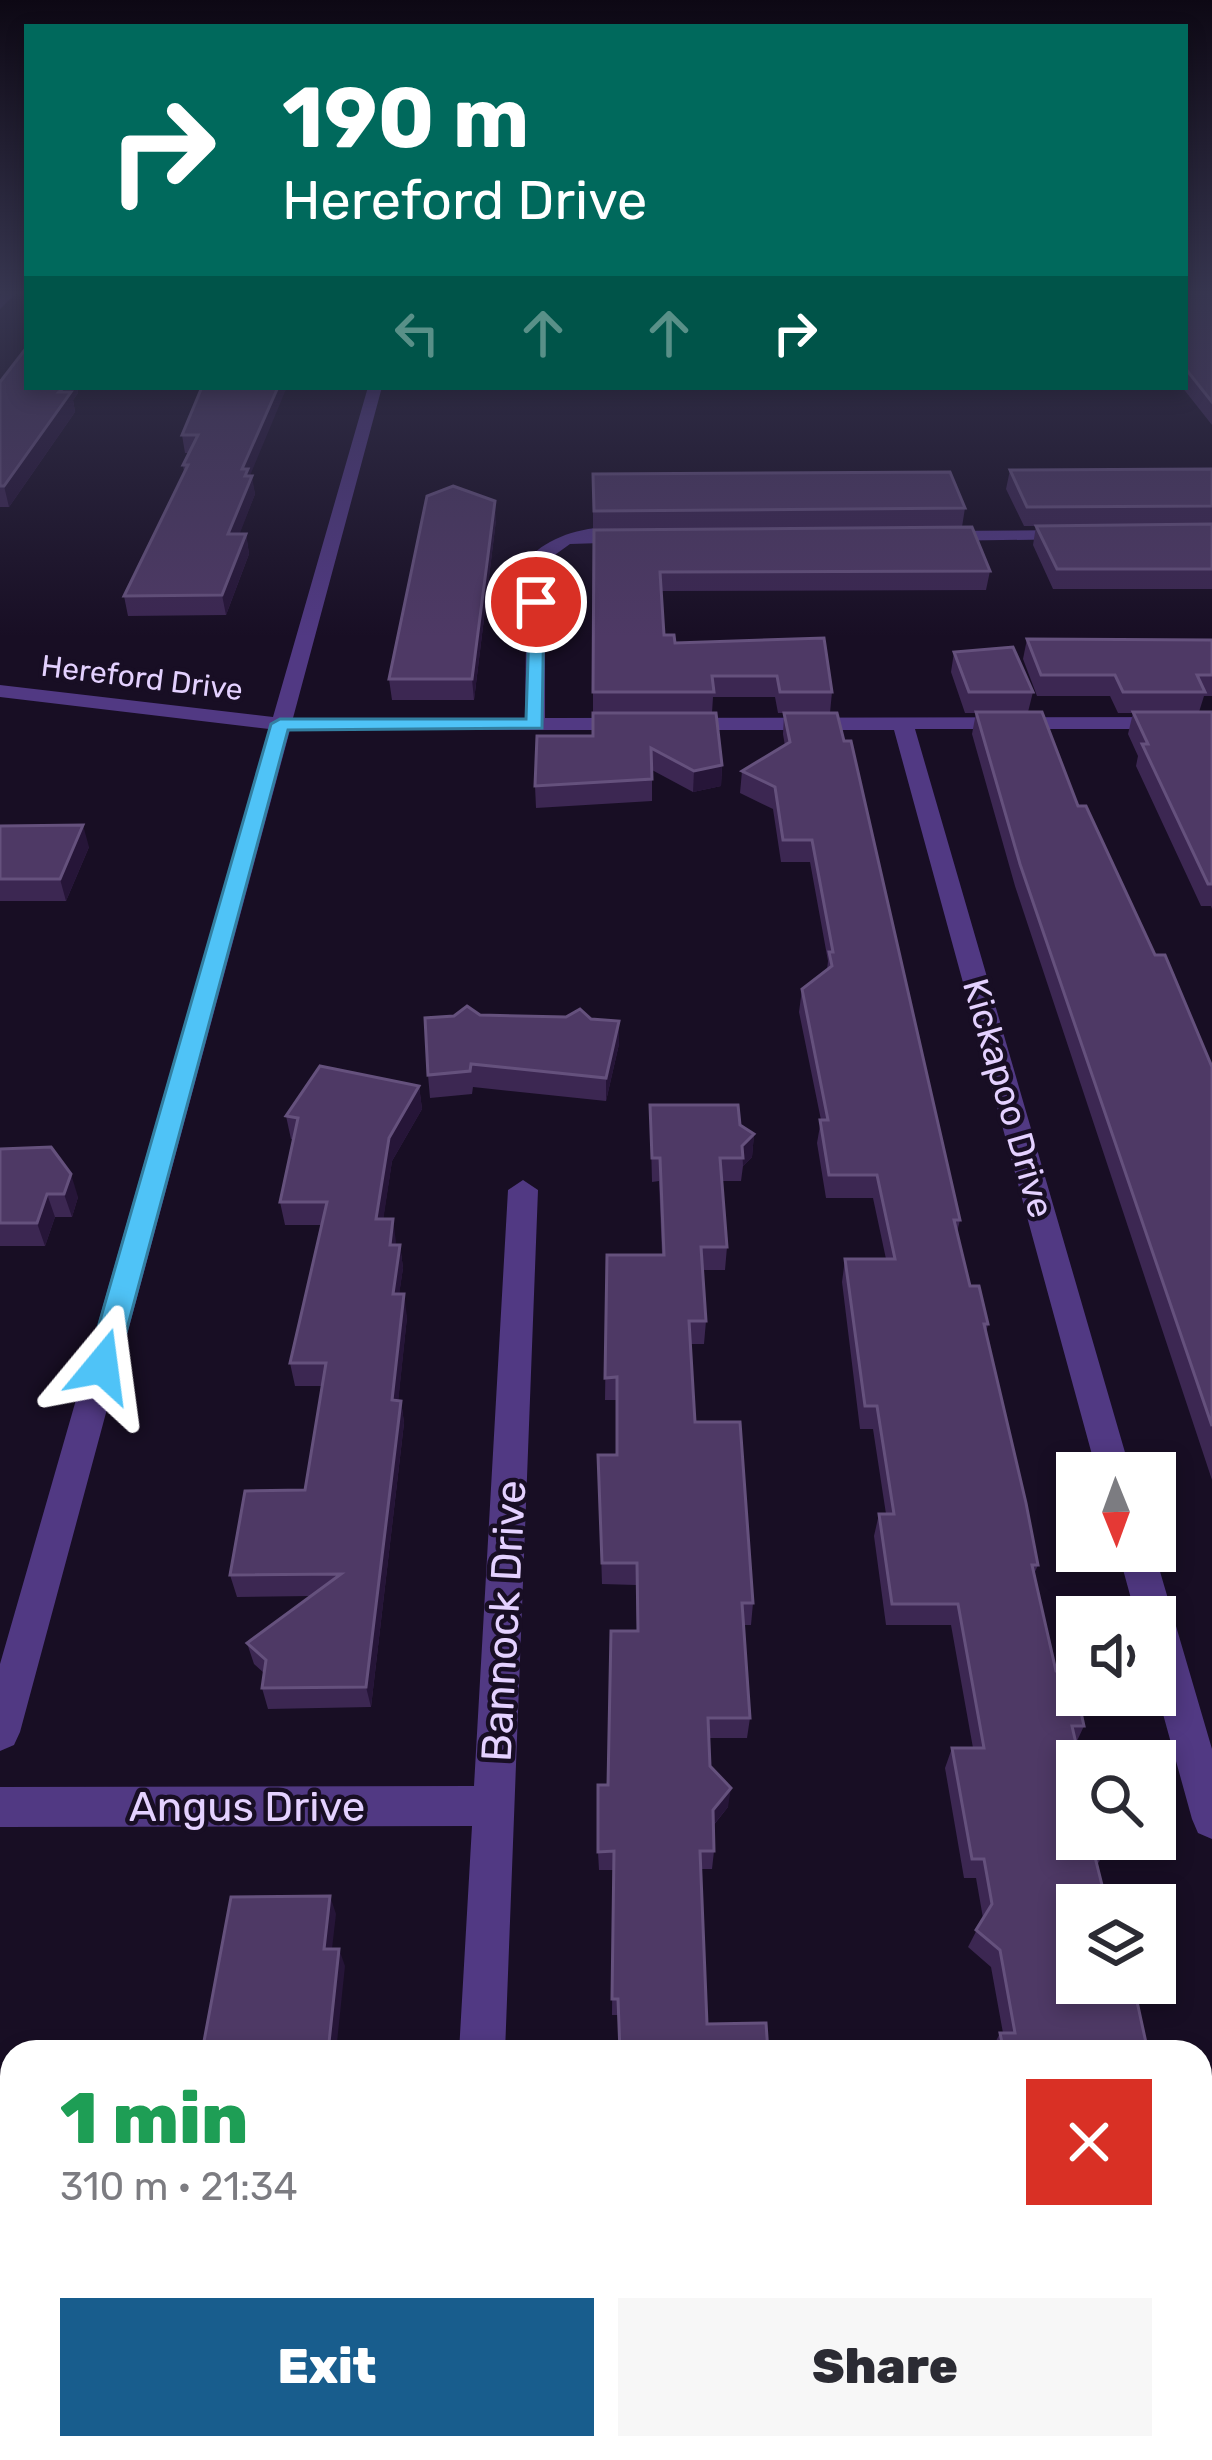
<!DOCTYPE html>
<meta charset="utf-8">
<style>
body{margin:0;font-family:Rubik,sans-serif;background:#f7f7f7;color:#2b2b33;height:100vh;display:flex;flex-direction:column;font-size:45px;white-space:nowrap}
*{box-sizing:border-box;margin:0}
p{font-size:39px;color:#7c7c81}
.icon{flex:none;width:66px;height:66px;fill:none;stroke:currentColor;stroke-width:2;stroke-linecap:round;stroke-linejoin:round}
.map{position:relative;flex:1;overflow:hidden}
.details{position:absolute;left:0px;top:2040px;width:1212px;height:420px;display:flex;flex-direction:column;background:#fff;border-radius:36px 36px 0 0;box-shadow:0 6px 18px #0003}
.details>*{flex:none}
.banner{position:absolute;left:24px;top:24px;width:1164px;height:366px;border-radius:0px;box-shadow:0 6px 18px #0003;background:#00695c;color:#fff;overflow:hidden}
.needle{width:78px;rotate:179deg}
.buttons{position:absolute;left:1056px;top:1452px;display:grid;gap:24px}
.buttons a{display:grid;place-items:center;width:120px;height:120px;border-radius:0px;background:#fff;box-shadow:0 6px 18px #0003;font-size:60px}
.pin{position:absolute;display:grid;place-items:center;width:102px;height:102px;color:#fff;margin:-51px;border:6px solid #fff;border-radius:50%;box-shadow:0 3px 12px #0007}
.me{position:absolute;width:132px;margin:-66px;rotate:16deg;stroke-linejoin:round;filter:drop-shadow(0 0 9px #0008)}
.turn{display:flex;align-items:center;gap:42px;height:252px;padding:0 60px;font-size:54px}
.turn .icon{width:156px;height:156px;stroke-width:2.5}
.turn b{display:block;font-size:84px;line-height:102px}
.lanes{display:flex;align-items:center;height:114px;padding:0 60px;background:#0003;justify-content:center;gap:60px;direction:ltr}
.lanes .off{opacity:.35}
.round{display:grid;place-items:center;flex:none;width:126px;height:126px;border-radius:0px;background:#f7f7f7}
.head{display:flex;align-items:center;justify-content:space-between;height:204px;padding:0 60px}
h1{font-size:72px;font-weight:800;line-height:90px;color:#1e9e55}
.action{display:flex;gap:24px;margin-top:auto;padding:24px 60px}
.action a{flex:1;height:138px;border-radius:0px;background:#185d8d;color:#fff;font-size:48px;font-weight:800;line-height:138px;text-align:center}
.action a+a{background:#f7f7f7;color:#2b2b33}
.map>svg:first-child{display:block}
</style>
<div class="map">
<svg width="1212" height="2460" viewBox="0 0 1212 2460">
<rect width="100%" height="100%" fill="#180e24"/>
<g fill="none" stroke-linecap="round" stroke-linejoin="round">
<g fill="#513983" fill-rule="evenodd">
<polygon points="4,293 16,293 0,309 0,297"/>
<path d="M368,387H382L293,718H525L527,561C549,532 610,517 642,537L633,542L570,544L545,562V718L1212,717V729H915L1131,1473H1097L894,730H290L20,1732L14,1745L0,1751V1664L269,729L0,697V685L273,717Z"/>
<polygon points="1071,530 1080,535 1077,539 939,541 930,536 939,531"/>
<polygon points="523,1180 538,1190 505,2052 459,2052 472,1826 0,1827 0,1787 474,1786 508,1190"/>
<polygon points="1118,1551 1154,1551 1212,1749 1212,1839 1198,1833 1192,1819 1155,1685 1155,1617 1136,1617"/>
<rect x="1200" y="2298" width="12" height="50"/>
<rect x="437" y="2448" width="52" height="12"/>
</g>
</g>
<g fill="#3c2752">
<polygon points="1185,293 1212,295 1212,293 1212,425 1182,387 1185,387"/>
<polygon points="0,382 27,387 77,387 78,393 73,400 75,412 9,507 0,507"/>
<polygon points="202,387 251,476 255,494 239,534 246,534 249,554 226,615 128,616 124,596 184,472 183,465 189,453 185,453 182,435"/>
<polygon points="1212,469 1212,589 1053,589 1033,545 1036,526 1024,526 1006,489 1010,470"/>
<polygon points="593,474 965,508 962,527 990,571 986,590 661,591 664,635 675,643 832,692 830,713 778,713 775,697 713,697 712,713 722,765 721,786 693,792 652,770 652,801 536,808 535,786 593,736"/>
<polygon points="496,520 474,700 392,700 389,679"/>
<polygon points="1027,639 1212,640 1212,696 1204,696 1199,712 1212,712 1212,909 1211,906 1201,906 1136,766 1138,756 1128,734 1133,713 1118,713 1110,696 1037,696 1023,659"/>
<polygon points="954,652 1033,692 1028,712 1078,806 1212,1067 1212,1480 1015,886 972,734 976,713 965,713 951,672"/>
<polygon points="784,713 960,1220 957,1232 970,1286 988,1324 986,1333 1038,1565 1034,1574 1056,1671 1084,1726 1076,1743 1102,1857 1097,1865 1148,2052 992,2052 992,2049 1000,2033 1003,2033 991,1967 968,1947 983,1918 976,1878 964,1878 945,1768 952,1748 973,1748 951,1625 886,1625 874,1536 879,1514 886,1514 873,1429 860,1429 842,1282 845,1259 886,1259 873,1198 826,1198 817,1143 821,1120 799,1012 802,989 827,970 828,961 810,862 781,862 773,809 740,793 742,771 785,746 783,734"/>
<polygon points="0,826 89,847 66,901 0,901"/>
<polygon points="480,1015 619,1044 606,1101 473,1087 472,1094 430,1098 428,1075"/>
<polygon points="419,1086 422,1109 392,1161 383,1219 396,1245 400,1245 403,1268 399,1294 407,1317 398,1401 401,1401 404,1423 371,1707 268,1709 262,1688 264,1673 254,1664 247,1643 311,1596 237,1597 230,1575 305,1490 322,1386 295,1386 290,1363 321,1225 285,1225 280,1202 294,1140 291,1139 286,1116"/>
<polygon points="650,1105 740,1125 754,1134 752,1157 743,1166 741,1181 722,1181 727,1247 725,1270 703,1270 706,1321 704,1344 690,1344 695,1422 753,1603 751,1625 743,1625 750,1718 747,1738 709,1738 710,1766 728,1807 713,1826 714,1851 712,1869 701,1869 707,2024 768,2052 619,2052 618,2015 612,2015 613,1870 599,1870 598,1852 608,1785 637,1631 636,1585 602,1584 598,1455 617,1455 616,1400 605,1400 607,1255 662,1255 659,1181 652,1182"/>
<polygon points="0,1149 78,1197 72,1217 55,1217 45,1246 0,1246"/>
</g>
<g fill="#261538">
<polygon points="64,387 77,387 78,393 73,400 75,412 9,507 4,486"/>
<polygon points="278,387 287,387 249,478 252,476 255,494 232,554 228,534 242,469"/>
<polygon points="495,501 496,520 474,700 472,679"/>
<polygon points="246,534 249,554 226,615 222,595"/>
<polygon points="722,765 721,786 693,792 694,771"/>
<polygon points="83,825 89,847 66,901 60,879"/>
<polygon points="619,1021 619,1044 606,1101 606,1078"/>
<polygon points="419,1086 422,1109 392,1161 380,1242 376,1219 389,1138"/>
<polygon points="754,1134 752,1157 743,1166 742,1146"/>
<polygon points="71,1174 78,1197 72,1217 64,1194"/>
<polygon points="47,1194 55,1217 45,1246 37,1223"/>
<polygon points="393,1219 396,1242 393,1268 390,1245"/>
<polygon points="400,1245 403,1268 396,1317 393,1294"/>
<polygon points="404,1294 407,1317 396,1423 392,1400"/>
<polygon points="401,1401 404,1423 371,1707 366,1687"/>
<polygon points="731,1788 728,1807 710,1829 713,1810"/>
<polygon points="330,1896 336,1914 330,1966 324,1949"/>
<polygon points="339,1949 345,1966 336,2052 328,2052"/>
<polygon points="283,2448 289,2448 293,2451 291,2460 282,2460"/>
</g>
<g fill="#4e3965" stroke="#65517d" stroke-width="3">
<polygon points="1185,293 1210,293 1212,295 1212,402 1185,368"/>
<polygon points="27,347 27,387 64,387 59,392 71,392 4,486 0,486 0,382"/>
<polygon points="202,387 278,387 242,469 248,469 245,476 252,476 228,534 246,534 222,595 124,596 188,465 183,465 198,435 182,435"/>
<polygon points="1212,469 1212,506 1027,507 1010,470"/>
<polygon points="950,472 965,508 594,511 593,474"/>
<polygon points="453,486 495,501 472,679 389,679 427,496"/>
<polygon points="1212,524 1212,569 1057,569 1036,526"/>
<polygon points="972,527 990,571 660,572 664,635 674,635 675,643 824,638 832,692 780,692 777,676 712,676 714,692 593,692 594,530"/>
<polygon points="1027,639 1212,640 1212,675 1197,675 1205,692 1123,692 1115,675 1041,675"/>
<polygon points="1013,647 1033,692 969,692 954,652"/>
<polygon points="976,712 1042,712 1078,806 1086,806 1155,955 1165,955 1212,1067 1212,1426 1020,864"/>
<polygon points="1133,712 1212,712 1212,884 1208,884 1142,744 1148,744"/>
<polygon points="593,713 716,713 722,765 694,771 651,748 652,779 535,786 537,736 593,736"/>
<polygon points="784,713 837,713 844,741 851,741 960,1220 954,1220 970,1286 979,1286 988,1324 984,1324 1026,1503 1038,1565 1032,1565 1056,1671 1072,1671 1084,1726 1072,1726 1080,1761 1077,1761 1077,1839 1098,1839 1102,1857 1095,1857 1107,1905 1077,1905 1077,1983 1133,1983 1148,2052 1004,2052 1000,2033 1015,2033 1000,1950 976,1930 992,1904 984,1859 972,1859 952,1748 984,1748 958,1604 892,1604 879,1514 894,1514 877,1406 865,1406 845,1259 895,1259 877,1175 829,1175 820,1120 828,1120 802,989 832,966 829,952 833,952 812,840 783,840 775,787 742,771 790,742"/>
<polygon points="83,825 60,879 0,879 0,826"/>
<polygon points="467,1006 480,1015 566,1017 580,1009 591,1019 619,1021 606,1078 471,1064 470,1071 428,1075 425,1018 454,1016"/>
<polygon points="320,1066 419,1086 389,1138 376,1219 393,1219 390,1245 400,1245 393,1294 404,1294 392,1400 401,1401 366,1687 262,1688 266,1660 247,1643 341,1574 230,1575 245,1491 305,1490 326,1363 290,1363 327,1202 280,1202 298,1118 286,1116"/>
<polygon points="650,1105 738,1105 740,1125 754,1134 742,1146 743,1158 720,1158 727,1247 701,1247 706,1321 689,1321 695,1422 740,1422 753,1603 742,1603 750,1718 708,1718 710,1766 731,1788 713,1810 714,1851 700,1851 707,2024 766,2023 768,2052 620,2052 618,1999 612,1999 614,1851 598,1852 598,1785 608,1785 611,1631 638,1631 637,1563 602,1563 598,1455 617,1455 617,1377 605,1378 607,1255 664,1255 660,1158 652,1158"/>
<polygon points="51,1147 71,1174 64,1194 47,1194 37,1223 0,1223 0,1149"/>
<polygon points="330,1896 324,1949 339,1949 328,2052 202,2052 231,1897"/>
<polygon points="81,2448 283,2448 282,2460 79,2460"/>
</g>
<linearGradient id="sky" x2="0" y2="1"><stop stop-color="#0d0814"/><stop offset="0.46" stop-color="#373650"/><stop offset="1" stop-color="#373650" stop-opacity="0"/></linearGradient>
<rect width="1212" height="637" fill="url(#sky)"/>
<polygon fill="#4fc3f7" stroke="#337fa1" stroke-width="3" points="530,599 544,602 542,728 288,730 117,1366 112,1374 92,1374 87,1366 271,724 280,719 526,719"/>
<g text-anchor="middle" stroke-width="9" stroke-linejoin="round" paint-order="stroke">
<g font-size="30" fill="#e4d1ff" stroke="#180e24">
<text transform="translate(142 678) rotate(7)" y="10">Hereford Drive</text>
</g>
<g font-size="36" fill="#e4d1ff" stroke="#180e24">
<text transform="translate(1009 1098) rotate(74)" y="13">Kickapoo Drive</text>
</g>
<g font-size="42" fill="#e4d1ff" stroke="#180e24">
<text transform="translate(503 1621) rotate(-87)" y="15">Bannock Drive</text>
<text x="247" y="1821">Angus Drive</text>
</g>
</g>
</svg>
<div class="buttons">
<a><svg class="needle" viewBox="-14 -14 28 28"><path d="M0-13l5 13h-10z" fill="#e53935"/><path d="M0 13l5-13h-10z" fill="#7c7c81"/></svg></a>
<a><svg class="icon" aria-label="sound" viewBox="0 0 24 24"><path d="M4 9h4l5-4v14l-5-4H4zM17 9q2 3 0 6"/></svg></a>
<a><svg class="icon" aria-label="search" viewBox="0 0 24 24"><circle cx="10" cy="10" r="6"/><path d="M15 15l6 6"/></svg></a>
<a><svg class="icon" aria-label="layers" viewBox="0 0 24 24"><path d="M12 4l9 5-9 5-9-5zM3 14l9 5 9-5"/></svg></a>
</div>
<div class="pin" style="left:536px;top:602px;background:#d93025"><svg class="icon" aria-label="arrive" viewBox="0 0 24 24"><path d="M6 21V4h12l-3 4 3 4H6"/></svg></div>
<svg class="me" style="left:102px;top:1366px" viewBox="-20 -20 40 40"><path d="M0-17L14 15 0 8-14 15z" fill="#4fc3f7" stroke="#fff" stroke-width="4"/></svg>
<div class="banner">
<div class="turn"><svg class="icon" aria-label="right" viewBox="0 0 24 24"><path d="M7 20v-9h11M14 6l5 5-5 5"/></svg><div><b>190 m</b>Hereford Drive</div></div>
<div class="lanes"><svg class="icon off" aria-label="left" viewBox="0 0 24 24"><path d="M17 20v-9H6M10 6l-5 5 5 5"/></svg><svg class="icon off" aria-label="ahead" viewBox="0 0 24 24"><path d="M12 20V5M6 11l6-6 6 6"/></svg><svg class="icon off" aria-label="ahead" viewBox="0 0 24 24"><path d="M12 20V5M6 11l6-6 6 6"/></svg><svg class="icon" aria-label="right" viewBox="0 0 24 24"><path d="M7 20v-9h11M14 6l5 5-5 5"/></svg></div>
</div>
<section class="details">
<div class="head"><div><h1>1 min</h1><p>310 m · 21:34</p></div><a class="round" style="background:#d93025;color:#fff"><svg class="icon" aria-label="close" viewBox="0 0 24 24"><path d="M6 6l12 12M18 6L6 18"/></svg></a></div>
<div class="action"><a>Exit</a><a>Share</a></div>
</section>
</div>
